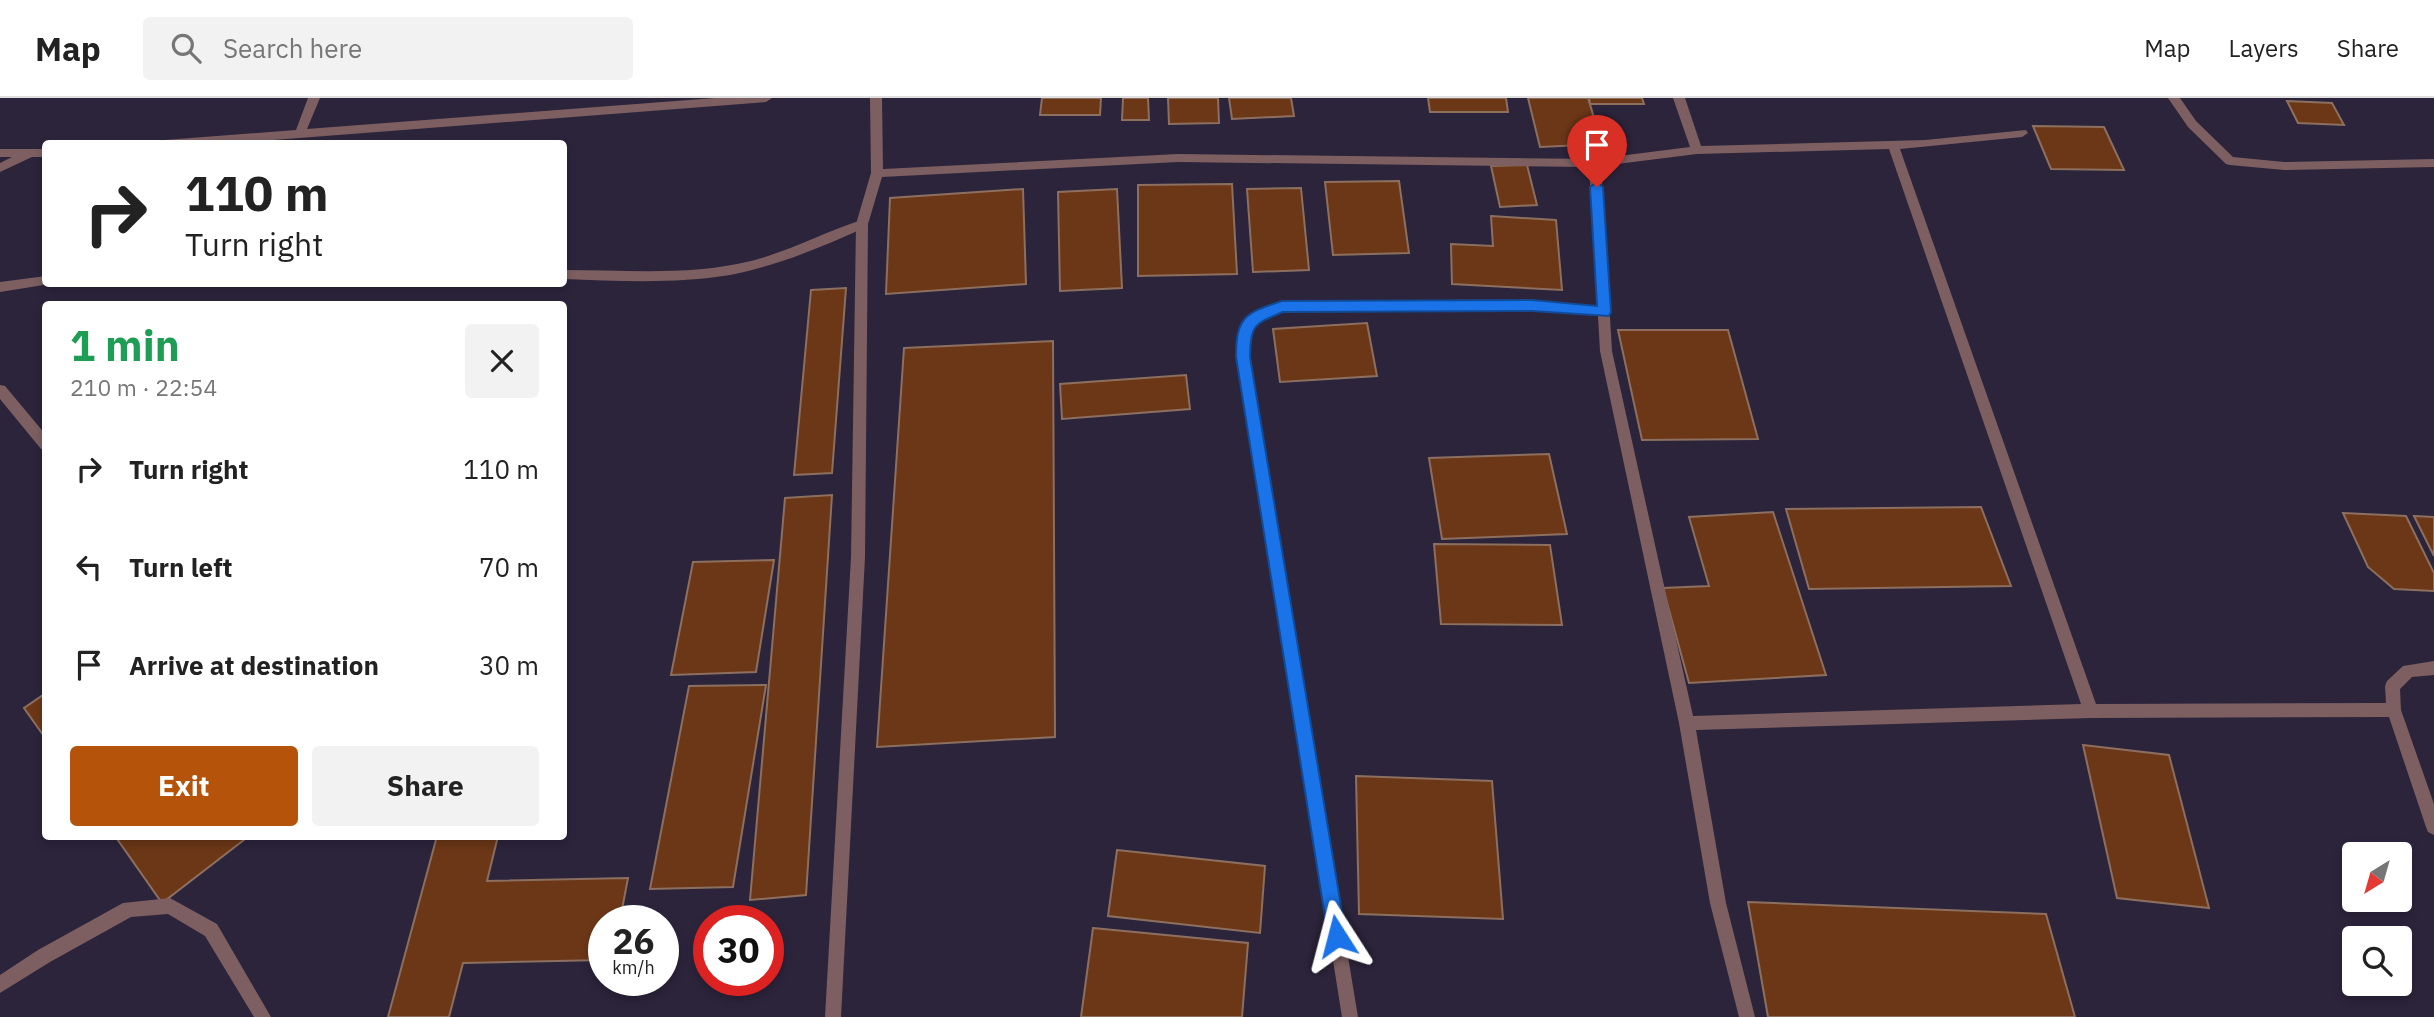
<!DOCTYPE html>
<meta charset="utf-8">
<style>
body{margin:0;font-family:"IBM Plex Sans",sans-serif;background:#f2f2f2;color:#222;height:100vh;display:flex;flex-direction:column;font-size:26px;white-space:nowrap}
*{box-sizing:border-box;margin:0}
p{font-size:23px;color:#767676}
.icon{flex:none;width:38px;height:38px;fill:none;stroke:currentColor;stroke-width:2;stroke-linecap:round;stroke-linejoin:round}
.map{position:relative;flex:1;overflow:hidden}
.drawer{position:absolute;left:42px;top:203px;width:525px;height:539px;display:flex;flex-direction:column;background:#fff;border-radius:7px;box-shadow:0 4px 10px #0003}
.drawer>*{flex:none}
.hud{position:absolute;left:42px;top:42px;width:525px;height:147px;border-radius:7px;box-shadow:0 4px 10px #0003;background:#fff;color:#222;overflow:hidden}
.needle{width:46px;rotate:217deg}
.buttons{position:absolute;left:2342px;top:744px;display:grid;gap:14px}
.buttons a{display:grid;place-items:center;width:70px;height:70px;border-radius:7px;background:#fff;box-shadow:0 4px 10px #0003;font-size:35px}
.speed{position:absolute;left:588px;top:807px;display:flex;gap:14px;font-size:35px;font-weight:700;text-align:center}
.speed>*{display:grid;place-content:center;width:91px;height:91px;border-radius:50%;background:#fff;box-shadow:0 4px 10px #0003;line-height:1}
.speed small{font-size:18px;font-weight:400}
.speed .limit{border:10px solid #d22;background:#fff;color:#111}
.pin{position:absolute;display:grid;place-items:center;width:60px;height:60px;color:#fff;margin:-72px -30px;border-radius:50% 50% 50% 0;rotate:-45deg;box-shadow:0 0 7px #0007}
.pin .icon{rotate:45deg}
.me{position:absolute;width:77px;margin:-38px;rotate:351deg;stroke-linejoin:round;filter:drop-shadow(0 0 5px #0008)}
.turn{display:flex;align-items:center;gap:24px;height:147px;padding:0 28px;font-size:32px}
.turn .icon{width:91px;height:91px;stroke-width:2.5}
.turn b{display:block;font-size:49px;line-height:60px}
.round{display:grid;place-items:center;flex:none;width:74px;height:74px;border-radius:7px;background:#f2f2f2}
.headline{display:flex;align-items:center;justify-content:space-between;height:119px;padding:0 28px}
h1{font-size:42px;font-weight:700;line-height:52px;color:#1e9e55}
.action{display:flex;gap:14px;margin-top:auto;padding:14px 28px}
.action a{flex:1;height:80px;border-radius:7px;background:#b45309;color:#fff;font-size:28px;font-weight:700;line-height:80px;text-align:center}
.action a+a{background:#f2f2f2;color:#222}
ul{padding:0;list-style:none}
li{display:flex;align-items:center;gap:21px;height:98px;padding:0 28px}
li div{flex:1}
li b{display:block;font-size:26px}
li em{font-style:normal}
header{display:flex;align-items:center;gap:42px;box-sizing:border-box;height:98px;padding:0 35px;background:#fff;border-bottom:2px solid #e0e0e0}
header strong{font-size:33px}
nav{display:flex;gap:38px;margin-inline-start:auto;font-size:24px}
.search{width:490px;height:63px;background:#f2f2f2;display:flex;align-items:center;gap:18px;box-sizing:border-box;padding:0 24px;border-radius:7px;color:#767676;font-size:26px}
.map>svg:first-child{display:block}
</style>
<header>
<strong>Map</strong>
<div class="search"><svg class="icon" aria-label="search" viewBox="0 0 24 24"><circle cx="10" cy="10" r="6"/><path d="M15 15l6 6"/></svg>Search here</div>
<nav><a>Map</a><a>Layers</a><a>Share</a></nav>
</header>
<div class="map">
<svg width="2434" height="919" viewBox="0 0 2434 919">
<rect width="100%" height="100%" fill="#2c243b"/>
<g fill="#6c3717" stroke="#8c6f5f" stroke-width="2">
<polygon points="1042,0 1101,0 1100,17 1040,17"/>
<polygon points="1123,0 1148,0 1149,22 1122,22"/>
<polygon points="1168,0 1218,0 1219,25 1169,26"/>
<polygon points="1229,0 1291,0 1294,18 1232,21"/>
<polygon points="1428,0 1506,0 1508,14 1430,14"/>
<polygon points="1528,0 1588,0 1602,46 1540,49"/>
<polygon points="1589,0 1642,0 1644,6 1590,6"/>
<polygon points="2287,3 2332,5 2344,27 2298,25"/>
<polygon points="2033,28 2104,29 2124,72 2051,71"/>
<polygon points="1527,67 1537,107 1500,109 1491,68"/>
<polygon points="1399,83 1409,155 1333,157 1325,84"/>
<polygon points="1232,86 1237,176 1138,178 1138,87"/>
<polygon points="1301,90 1309,172 1253,174 1247,91"/>
<polygon points="1023,91 1026,186 886,196 890,100"/>
<polygon points="1117,91 1122,190 1060,193 1058,94"/>
<polygon points="1491,118 1556,122 1562,192 1452,186 1451,146 1493,148"/>
<polygon points="846,190 832,375 794,377 811,192"/>
<polygon points="1367,225 1377,278 1280,284 1273,231"/>
<polygon points="1618,232 1728,232 1758,341 1642,342"/>
<polygon points="1053,243 1055,639 877,649 904,250"/>
<polygon points="1186,277 1190,311 1062,321 1060,286"/>
<polygon points="1549,356 1567,436 1442,441 1429,360"/>
<polygon points="832,397 806,797 750,802 785,400"/>
<polygon points="1981,409 2011,488 1809,491 1786,411"/>
<polygon points="1773,414 1826,577 1689,585 1663,490 1709,488 1689,419"/>
<polygon points="2343,415 2406,418 2434,475 2434,493 2394,491 2368,469"/>
<polygon points="2414,418 2434,419 2434,458"/>
<polygon points="1434,446 1550,447 1562,527 1441,526"/>
<polygon points="774,462 756,574 671,577 693,464"/>
<polygon points="766,587 733,789 650,791 689,588"/>
<polygon points="46,595 46,641 24,610"/>
<polygon points="2083,647 2169,657 2209,810 2117,800"/>
<polygon points="1356,678 1492,683 1503,821 1359,816"/>
<polygon points="115,738 249,738 162,805"/>
<polygon points="437,738 498,738 487,783 628,780 620,822 604,822 604,862 463,865 449,919 388,919"/>
<polygon points="1117,752 1265,768 1260,835 1108,818"/>
<polygon points="1748,804 2046,816 2075,919 1768,919"/>
<polygon points="1093,830 1248,845 1242,919 1081,919"/>
</g>
<g fill="none" stroke-linecap="round" stroke-linejoin="round">
<g fill="#7d5f61" fill-rule="evenodd">
<path d="M862,122L868,126L866,129C822,149 777,168 730,177C676,186 618,183 564,181V172C626,172 690,178 751,163C790,153 824,134 862,122Z"/>
<polygon points="46,178 46,186 50,186 0,194 0,184"/>
<polygon points="0,287 5,288 46,337 46,352 41,351 0,301"/>
<polygon points="170,800 217,826 271,919 254,919 205,838 168,816 131,819 50,864 0,895 0,877 38,852 123,805"/>
</g>
<g fill="#7d5f61" fill-rule="evenodd">
<polygon points="308,0 320,0 307,31 715,0 772,0 766,4 223,46 159,46 164,42 296,32"/>
<path d="M870,0H882L883,71L1178,56L1595,61L1690,49L1673,0H1685L1701,48L1925,42L2026,32L2028,35L2022,39L1900,51L2096,606L2386,605L2385,588L2387,583L2403,568L2434,563V577L2412,579L2400,591L2401,612L2434,706V737L2428,734L2426,729L2389,619L2091,620L1696,632L1726,805L1755,919H1739L1710,805L1679,625L1600,253L1598,218L1532,213L1283,214C1255,225 1250,228 1249,259L1358,919H1342L1237,259C1238,222 1248,215 1282,204L1532,203L1597,209L1589,69L1178,64L882,79L868,126L865,459L841,919H825L851,459L856,126L871,75ZM1889,51L2081,606L1693,618L1612,253L1601,68L1697,56Z"/>
<polygon points="2168,0 2180,0 2196,23 2233,59 2284,64 2434,61 2434,69 2284,72 2230,67 2226,66 2188,29"/>
<polygon points="0,51 46,51 46,59 32,59 0,74 0,65 12,59 0,59"/>
</g>
</g>
<path fill="#1a73e8" stroke="#114b97" stroke-width="2" d="M1597,84L1603,89L1611,214L1609,218L1532,213L1283,214C1254,226 1251,226 1250,259L1346,838L1343,845L1337,848L1330,845L1328,838L1236,259C1236,219 1245,215 1282,203L1532,202L1597,208L1590,89Z"/>
</svg>
<div class="buttons">
<a><svg class="needle" viewBox="-14 -14 28 28"><path d="M0-13l5 13h-10z" fill="#e53935"/><path d="M0 13l5-13h-10z" fill="#767676"/></svg></a>
<a><svg class="icon" aria-label="search" viewBox="0 0 24 24"><circle cx="10" cy="10" r="6"/><path d="M15 15l6 6"/></svg></a>
</div>
<div class="speed"><div>26<small>km/h</small></div><div class="limit">30</div></div>
<div class="pin" style="left:1597px;top:89px;background:#d93025"><svg class="icon" aria-label="arrive" viewBox="0 0 24 24"><path d="M6 21V4h12l-3 4 3 4H6"/></svg></div>
<svg class="me" style="left:1337px;top:838px" viewBox="-20 -20 40 40"><path d="M0-17L14 15 0 8-14 15z" fill="#1a73e8" stroke="#fff" stroke-width="4"/></svg>
<div class="hud">
<div class="turn"><svg class="icon" aria-label="right" viewBox="0 0 24 24"><path d="M7 20v-9h11M14 6l5 5-5 5"/></svg><div><b>110 m</b>Turn right</div></div>
</div>
<section class="drawer">
<div class="headline"><div><h1>1 min</h1><p>210 m · 22:54</p></div><a class="round"><svg class="icon" aria-label="close" viewBox="0 0 24 24"><path d="M6 6l12 12M18 6L6 18"/></svg></a></div>
<ul>
<li><svg class="icon" aria-label="right" viewBox="0 0 24 24"><path d="M7 20v-9h11M14 6l5 5-5 5"/></svg><div><b>Turn right</b></div><em>110 m</em></li>
<li><svg class="icon" aria-label="left" viewBox="0 0 24 24"><path d="M17 20v-9H6M10 6l-5 5 5 5"/></svg><div><b>Turn left</b></div><em>70 m</em></li>
<li><svg class="icon" aria-label="arrive" viewBox="0 0 24 24"><path d="M6 21V4h12l-3 4 3 4H6"/></svg><div><b>Arrive at destination</b></div><em>30 m</em></li>
</ul>
<div class="action"><a>Exit</a><a>Share</a></div>
</section>
</div>
